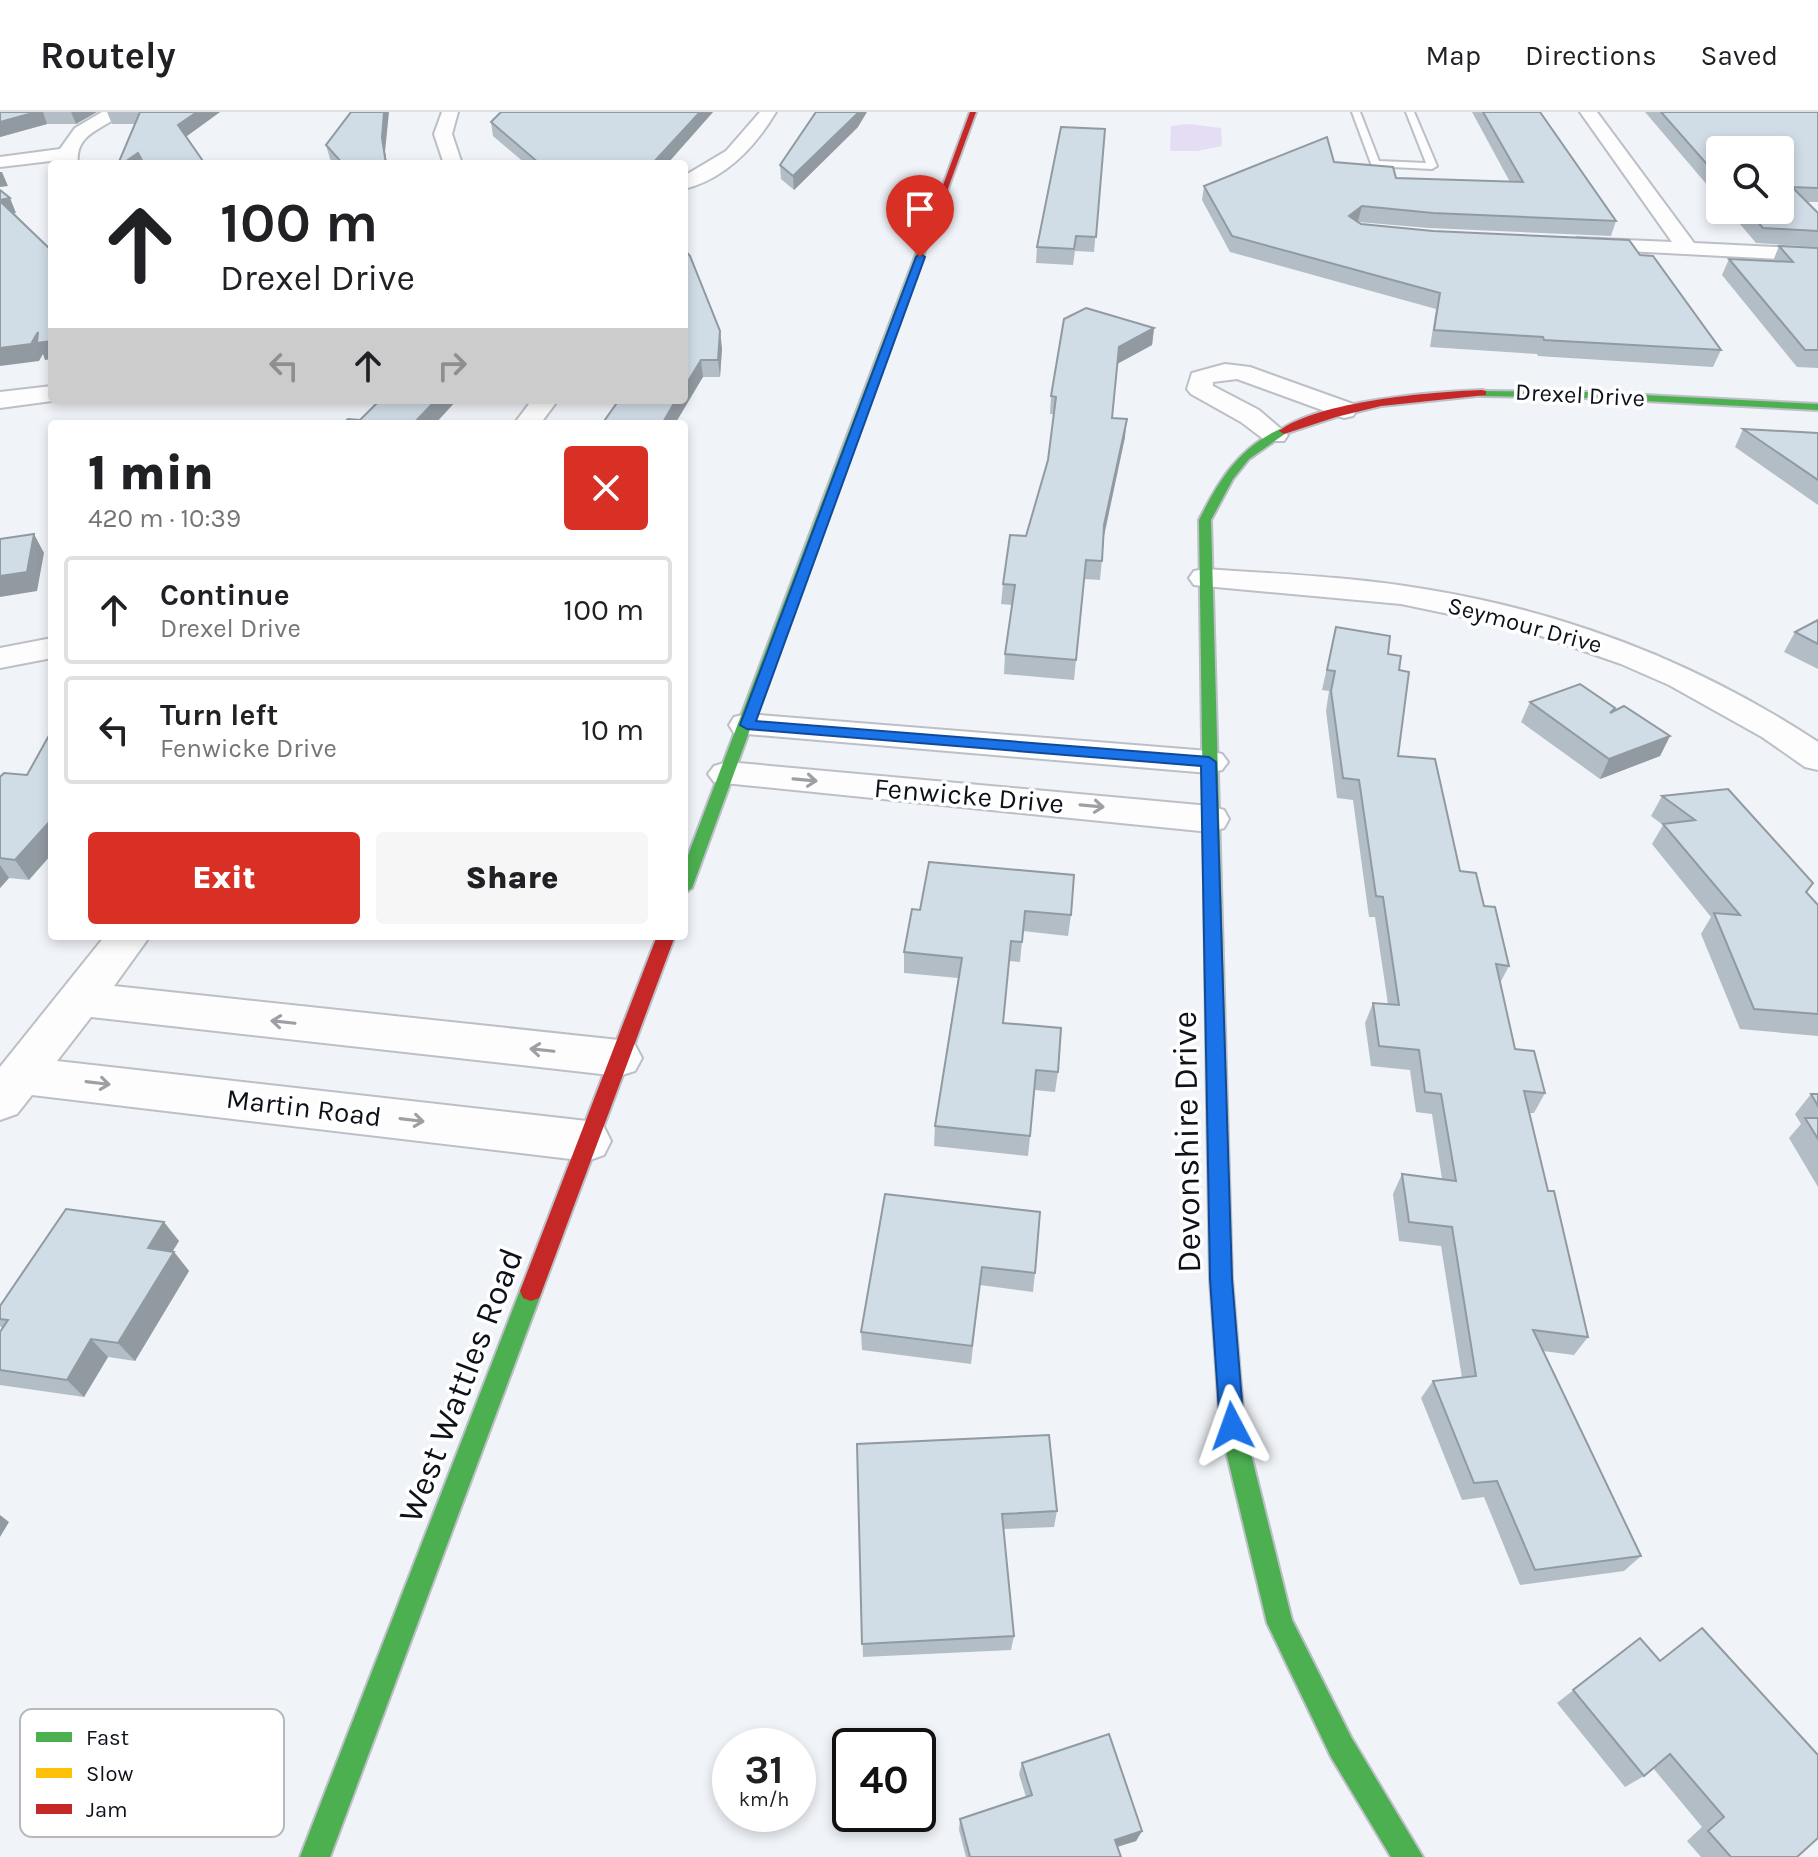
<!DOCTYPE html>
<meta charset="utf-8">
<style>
body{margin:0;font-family:Karla,sans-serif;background:#f6f6f6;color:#202124;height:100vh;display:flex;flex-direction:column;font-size:30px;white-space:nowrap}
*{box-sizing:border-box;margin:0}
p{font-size:26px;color:#757577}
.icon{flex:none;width:44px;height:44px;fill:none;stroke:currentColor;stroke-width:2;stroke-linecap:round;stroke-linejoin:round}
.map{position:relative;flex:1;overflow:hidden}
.details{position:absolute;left:48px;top:308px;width:640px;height:520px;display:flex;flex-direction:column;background:#fff;border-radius:8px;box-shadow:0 4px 12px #0003}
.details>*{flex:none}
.top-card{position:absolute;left:48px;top:48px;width:640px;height:244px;border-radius:8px;box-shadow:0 4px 12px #0003;background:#fff;color:#202124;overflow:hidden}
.buttons{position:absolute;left:1706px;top:24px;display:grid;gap:16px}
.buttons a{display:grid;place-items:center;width:88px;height:88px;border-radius:8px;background:#fff;box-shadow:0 4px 12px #0003;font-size:40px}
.speed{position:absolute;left:712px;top:1616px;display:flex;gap:16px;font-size:40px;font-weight:700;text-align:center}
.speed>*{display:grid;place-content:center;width:104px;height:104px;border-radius:50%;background:#fff;box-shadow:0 4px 12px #0003;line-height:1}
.speed small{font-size:20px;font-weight:400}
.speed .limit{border:4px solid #111;border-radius:12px;background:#fff;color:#111}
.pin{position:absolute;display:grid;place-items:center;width:68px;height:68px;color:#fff;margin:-82px -34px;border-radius:50% 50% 50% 0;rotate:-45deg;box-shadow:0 0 8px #0007}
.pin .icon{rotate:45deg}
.me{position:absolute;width:88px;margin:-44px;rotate:356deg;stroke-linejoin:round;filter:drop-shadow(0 0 6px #0008)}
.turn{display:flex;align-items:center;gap:28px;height:168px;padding:0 40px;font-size:36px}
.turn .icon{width:104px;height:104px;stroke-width:2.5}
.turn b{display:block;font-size:56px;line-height:68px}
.lanes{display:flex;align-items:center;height:76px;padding:0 40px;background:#0003;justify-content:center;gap:40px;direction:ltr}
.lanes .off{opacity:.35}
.round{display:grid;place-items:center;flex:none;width:84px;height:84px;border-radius:8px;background:#f6f6f6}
.summary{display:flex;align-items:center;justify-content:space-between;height:136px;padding:0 40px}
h1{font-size:48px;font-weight:800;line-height:60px}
.button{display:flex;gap:16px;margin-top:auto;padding:16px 40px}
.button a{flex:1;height:92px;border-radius:8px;background:#d93025;color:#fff;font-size:32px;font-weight:800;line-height:92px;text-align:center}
.button a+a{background:#f6f6f6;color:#202124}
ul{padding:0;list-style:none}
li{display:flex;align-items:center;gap:24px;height:108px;margin:0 16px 12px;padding:0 24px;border:4px solid #e0e0e0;border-radius:8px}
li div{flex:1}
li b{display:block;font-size:30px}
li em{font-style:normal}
header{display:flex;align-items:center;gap:48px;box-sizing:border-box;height:112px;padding:0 40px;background:#fff;border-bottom:2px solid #e0e0e0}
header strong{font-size:38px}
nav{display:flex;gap:44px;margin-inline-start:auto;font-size:28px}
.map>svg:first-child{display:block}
</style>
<header>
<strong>Routely</strong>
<nav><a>Map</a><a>Directions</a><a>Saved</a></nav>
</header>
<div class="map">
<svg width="1818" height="1745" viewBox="0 0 1818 1745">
<rect width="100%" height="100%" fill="#f0f3f8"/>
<polygon fill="#e4ddf4" points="1188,12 1221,16 1222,34 1197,39 1170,39 1171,14"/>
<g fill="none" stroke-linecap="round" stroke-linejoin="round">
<g stroke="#bcbfc6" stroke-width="4">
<polygon id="lane" points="1352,0 1360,0 1379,49 1426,51 1406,0 1414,0 1437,54 1432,57 1372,54"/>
</g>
<g stroke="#bcbfc6" stroke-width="4">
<g id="street">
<path d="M102,0H123C105,18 74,20 78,52H60L59,48L0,55V45L60,37L75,16Z"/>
<polygon points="442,0 458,0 452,22 462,52 444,52 434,22"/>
<path d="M760,0H776C755,35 725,67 684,77V64L726,39Z"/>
<polygon points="1580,0 1597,0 1694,131 1818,137 1818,149 1570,136 1567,132 1577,126 1672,130"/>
<polygon points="1225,252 1250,255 1353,292 1357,298 1353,304 1344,306 1237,267 1213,270 1213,274 1259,298 1288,323 1284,329 1266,329 1241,310 1191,282 1187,277 1192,261"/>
<polygon points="52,274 52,288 59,288 0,296 0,280"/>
<polygon points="532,288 558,288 540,312 514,312"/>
<path d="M1205,457C1280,462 1355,465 1430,478C1569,501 1700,552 1818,630V658L1805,655L1762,625L1669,573L1621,552L1521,517L1401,492L1194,473L1189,466L1194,459Z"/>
<polygon points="52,526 52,546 0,556 0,536"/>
<polygon points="747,602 1209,639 1222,642 1228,650 1222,658 1209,661 734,621 729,613 734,605"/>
<polygon points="727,650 1210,694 1224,698 1229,707 1224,716 1210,720 714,670 708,662 714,654"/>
<polygon points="105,824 150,824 114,874 619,928 635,933 642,946 635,959 619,964 91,905 57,949 587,1009 604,1015 611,1029 604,1043 587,1049 32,983 17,1002 0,1008 0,955"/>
</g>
</g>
<g stroke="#bcbfc6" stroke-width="4">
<g id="fast">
<polygon points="921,129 928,131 692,776 684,782 684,754"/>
<polygon points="1478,279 1586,280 1818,292 1818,298 1586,286 1482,284 1478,283"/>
<path d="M1280,317L1289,319L1249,347L1233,367L1211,408L1227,993L1224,998L1217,1001L1210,998L1207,993L1199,408C1219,368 1239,336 1280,317Z"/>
<polygon points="531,1169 539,1172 542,1179 330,1745 300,1745 520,1179 523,1172"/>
<polygon points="1231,1287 1239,1290 1244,1314 1292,1508 1351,1625 1423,1745 1391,1745 1331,1645 1267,1511 1220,1314 1219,1298 1223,1290"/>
</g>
</g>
<g stroke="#bcbfc6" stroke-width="4">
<polygon id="slow" points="1217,985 1224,988 1227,993 1232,1167 1243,1298 1239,1306 1231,1309 1223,1306 1219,1298 1210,1167 1207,993 1210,988"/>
</g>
<g stroke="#bcbfc6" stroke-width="4">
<g id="jam">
<polygon points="970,0 976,0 928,131 921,133"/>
<path d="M1482,278L1486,279V283L1381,294L1336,305L1284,322L1279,319C1319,289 1431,280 1482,278Z"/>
<polygon points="657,824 675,824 542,1179 539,1186 531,1189 523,1186 520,1179"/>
</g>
</g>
<use href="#lane" fill="#fdfdfe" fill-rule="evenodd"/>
<use href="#street" fill="#fdfdfe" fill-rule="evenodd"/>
<use href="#fast" fill="#4caf50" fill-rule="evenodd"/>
<use href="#slow" fill="#ffc107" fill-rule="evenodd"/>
<use href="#jam" fill="#c62828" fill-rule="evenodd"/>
</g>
<g fill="#b3bdc6">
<polygon points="0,0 97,0 76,12 47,12 0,25"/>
<polygon points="107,0 220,0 186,24 205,52 118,52 135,12 112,12"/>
<polygon points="501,0 713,0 667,52 526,52 493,24 491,10"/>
<polygon points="1472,0 1540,0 1616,109 1611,124 1429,116 1358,110 1361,112 1640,143 1721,238 1713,255 1538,244 1537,242 1430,235 1436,197 1230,140 1202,88 1204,74 1334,50 1396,66 1510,70"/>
<polygon points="1645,0 1818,0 1818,90 1807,90 1818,101 1818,135 1756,131 1728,98 1780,98 1720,38 1720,88"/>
<polygon points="858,15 794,78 781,67 780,53"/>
<polygon points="1105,17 1094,140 1075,139 1073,153 1036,151 1037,135"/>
<polygon points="326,33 385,40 387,52 334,52 330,47"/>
<polygon points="1779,134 1818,136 1818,256 1797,255 1722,163 1729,147 1773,149"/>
<polygon points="684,137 722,236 720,265 703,265 684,288"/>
<polygon points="1154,216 1152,233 1117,252 1112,306 1125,325 1104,425 1100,468 1084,467 1074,568 1004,562 1005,542 1012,493 1001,492 1003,472 1026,424 1048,348 1054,302 1050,302 1051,284"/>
<polygon points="1743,317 1818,321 1818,393 1735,335"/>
<polygon points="1818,508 1818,557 1784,540 1795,520"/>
<polygon points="1336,515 1388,542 1399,558 1398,644 1460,759 1484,794 1509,854 1500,871 1515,937 1545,981 1534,1001 1530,1001 1548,1079 1588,1225 1574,1243 1543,1239 1641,1444 1624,1459 1520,1473 1484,1385 1462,1388 1421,1286 1433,1269 1462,1266 1441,1134 1399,1129 1393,1082 1402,1062 1442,1067 1432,1002 1416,1000 1410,958 1371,954 1365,911 1373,891 1388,892 1375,805 1369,805 1353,688 1337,686 1326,599 1329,579 1322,578"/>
<polygon points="1530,590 1615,596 1614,599 1670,624 1660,644 1600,667 1521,610"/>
<polygon points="27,663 29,768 9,766 0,776 0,665"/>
<polygon points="1662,684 1813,771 1807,781 1818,793 1818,924 1740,917 1701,822 1711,805 1652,732 1663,713 1651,704"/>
<polygon points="929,750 1071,803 1068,824 1023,819 1020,850 1009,849 1003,911 1058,960 1055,980 1035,978 1028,1044 934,1034 935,1014 958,866 904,861 904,840 920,798"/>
<polygon points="1811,982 1818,982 1818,1075 1789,1026 1801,1012 1795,1002"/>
<polygon points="885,1082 1035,1161 1033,1180 980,1173 971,1252 862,1238 861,1220"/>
<polygon points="179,1129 172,1139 174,1140 189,1159 135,1249 108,1245 84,1285 0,1273 0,1220 2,1216 0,1214 0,1194"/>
<polygon points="857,1332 1057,1399 1054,1415 1003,1417 1014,1524 1011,1538 863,1545"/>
<polygon points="1702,1516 1797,1745 1701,1745 1687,1729 1702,1715 1653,1656 1644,1664 1625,1675 1557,1591 1640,1526 1660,1549"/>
<polygon points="1022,1651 1142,1719 1136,1729 1117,1735 1121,1745 966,1745 959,1718 960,1707 1026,1685 1019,1662"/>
</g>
<g fill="#929aa1">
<polygon points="36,0 43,0 47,12 0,25 0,10"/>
<polygon points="71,0 97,0 76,12"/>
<polygon points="197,0 220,0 183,27 178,13"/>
<polygon points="384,0 389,0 385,40 387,52 386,52 382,26"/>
<polygon points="700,0 713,0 667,52 652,52"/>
<polygon points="859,0 867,0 858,15 794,78 793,64"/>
<polygon points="138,41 142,52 122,52"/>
<polygon points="0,60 2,60 8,74 0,75"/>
<polygon points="10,86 16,101 6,103 0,88"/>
<polygon points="1362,94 1358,109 1345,119 1349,104"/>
<polygon points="1154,216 1152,233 1117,252 1119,235"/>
<polygon points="720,219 722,236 720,265 718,248"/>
<polygon points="38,220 52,229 52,247 45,248 43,242 39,249 0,254 0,236"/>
<polygon points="701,248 703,265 675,312 662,312 676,288 684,288 684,276"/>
<polygon points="436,288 457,288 435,312 413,312"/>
<polygon points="1127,307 1125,325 1102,432 1104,413"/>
<polygon points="34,422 44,441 37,479 0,485 0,464"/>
<polygon points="1670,624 1660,644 1600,667 1609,647"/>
<polygon points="52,707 52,742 29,768 15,748"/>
<polygon points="0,753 9,766 0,776"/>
<polygon points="164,1110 179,1129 163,1155 148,1136"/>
<polygon points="174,1140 189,1159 135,1249 118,1231"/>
<polygon points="91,1227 108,1245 84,1285 67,1268"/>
<polygon points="0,1403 9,1410 0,1425"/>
<polygon points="1142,1719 1136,1729 1110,1737 1115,1728"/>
</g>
<g fill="#d0dce6" stroke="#929aa1" stroke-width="2">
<polygon points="0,0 36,0 0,10"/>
<polygon points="140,0 197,0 178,13 205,52 144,52 138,41 122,52 118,52"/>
<polygon points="351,0 384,0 382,26 386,52 343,52 326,33"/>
<polygon points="501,0 700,0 652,52 536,52 539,51 491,10"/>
<polygon points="816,0 859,0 793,64 780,53"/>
<polygon points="1483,0 1540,0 1616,109 1433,101 1362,94 1349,104 1361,112 1433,119 1629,128 1640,143 1653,144 1721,238 1544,228 1543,225 1434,218 1440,181 1232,124 1204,74 1327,25 1334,50 1393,55 1396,66 1523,70"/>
<polygon points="1661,0 1818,0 1818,76 1792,75 1818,101 1818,119 1763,116 1747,98 1780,98 1780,38 1720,38 1720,67"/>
<polygon points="1061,15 1105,17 1096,125 1076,124 1074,137 1037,135"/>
<polygon points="0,78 10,86 0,88"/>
<polygon points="0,89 52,139 52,229 37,231 38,220 31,232 0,236"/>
<polygon points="1779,134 1818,136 1818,238 1805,238 1729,147 1793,150"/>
<polygon points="684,137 690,144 720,219 718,248 701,248 684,276"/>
<polygon points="1086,196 1154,216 1119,235 1112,306 1127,307 1104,413 1102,449 1086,448 1076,548 1005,542 1015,473 1003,472 1010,423 1026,424 1048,348 1056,285 1051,284 1064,207"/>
<polygon points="380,288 436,288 413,312 342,312 348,307 360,308"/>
<polygon points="619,288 676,288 662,312 602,312"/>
<polygon points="1743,317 1818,321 1818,368"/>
<polygon points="34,422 27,460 0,464 0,427"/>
<polygon points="1818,508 1818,532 1795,520"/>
<polygon points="1336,515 1390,524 1388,542 1401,544 1399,558 1409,560 1398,644 1435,647 1460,759 1476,761 1484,794 1495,795 1509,854 1496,852 1515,937 1534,939 1545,981 1524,979 1548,1079 1554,1079 1588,1225 1533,1218 1641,1444 1535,1458 1497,1369 1474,1371 1433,1269 1476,1264 1452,1115 1409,1110 1402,1062 1456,1069 1441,982 1425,980 1419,938 1379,934 1373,891 1399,893 1383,785 1376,784 1359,668 1343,666 1331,579 1335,559 1327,558"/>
<polygon points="1580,572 1615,596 1610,601 1624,594 1670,624 1609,647 1530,590"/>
<polygon points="52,618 52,707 15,748 0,746 0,665 4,661 27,663"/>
<polygon points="1728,677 1813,771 1806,780 1818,793 1818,902 1754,897 1714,801 1740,803 1663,712 1695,708 1662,684"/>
<polygon points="929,750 1074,763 1071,803 1025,799 1022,830 1011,829 1003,911 1061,916 1058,960 1036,958 1030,1024 935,1014 962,846 904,840 912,797 920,798"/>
<polygon points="1811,982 1818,982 1818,994"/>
<polygon points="1805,1006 1818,1006 1818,1027"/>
<polygon points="885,1082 1040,1100 1035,1161 982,1155 972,1234 861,1220"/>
<polygon points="66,1097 164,1110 148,1136 174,1140 118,1231 91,1227 67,1268 0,1258 0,1220 8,1208 0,1207 0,1194"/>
<polygon points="1049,1323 1057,1399 1002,1402 1014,1524 862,1532 857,1332"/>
<polygon points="1702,1516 1818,1643 1818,1726 1797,1745 1731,1745 1708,1719 1724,1705 1670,1642 1644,1664 1573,1578 1640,1526 1660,1549"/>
<polygon points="1109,1622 1142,1719 1115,1728 1121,1745 970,1745 960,1707 1032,1683 1022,1651"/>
</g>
<defs><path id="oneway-shaft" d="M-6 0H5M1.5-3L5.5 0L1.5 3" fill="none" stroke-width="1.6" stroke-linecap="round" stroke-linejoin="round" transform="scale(2)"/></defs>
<g stroke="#9d9fa2">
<use href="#oneway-shaft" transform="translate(805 668) rotate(5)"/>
<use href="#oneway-shaft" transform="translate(1092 694) rotate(5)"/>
<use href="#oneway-shaft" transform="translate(283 910) rotate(-174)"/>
<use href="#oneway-shaft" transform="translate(542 938) rotate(-174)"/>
<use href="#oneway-shaft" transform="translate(98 971) rotate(7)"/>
<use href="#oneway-shaft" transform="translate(412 1008) rotate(7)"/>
</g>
<polygon fill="#1a73e8" stroke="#114b97" stroke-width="2" points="920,142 925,145 756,609 1209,645 1216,650 1232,1167 1244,1314 1240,1322 1232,1325 1224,1322 1220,1314 1210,1167 1201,654 747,617 740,613 916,145"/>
<g text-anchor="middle" stroke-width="7" stroke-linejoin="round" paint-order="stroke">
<g font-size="24" fill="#0d1119" stroke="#fff">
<text transform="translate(1580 283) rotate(3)" y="8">Drexel Drive</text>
<text transform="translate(1525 513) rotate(15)" y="8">Seymour Drive</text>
</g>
<g font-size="28" fill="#0d1119" stroke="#fff">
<text transform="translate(969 683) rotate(5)" y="10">Fenwicke Drive</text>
<text transform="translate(304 995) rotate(7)" y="10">Martin Road</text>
</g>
<g font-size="34" fill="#0d1119" stroke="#fff">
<text transform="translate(1186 1030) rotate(-91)" y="12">Devonshire Drive</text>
<text transform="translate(460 1273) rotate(-69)" y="12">West Wattles Road</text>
</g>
</g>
<rect x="20" y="1597" width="264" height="128" rx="12" fill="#fff" stroke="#b6b8ba" stroke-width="2"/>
<rect x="36" y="1620" width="36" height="10" fill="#4caf50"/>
<rect x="36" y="1656" width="36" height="10" fill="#ffc107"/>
<rect x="36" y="1692" width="36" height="10" fill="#c62828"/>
<g font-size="22" fill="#0d1119">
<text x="86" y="1633">Fast</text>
<text x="86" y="1669">Slow</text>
<text x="86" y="1705">Jam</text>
</g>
</svg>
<div class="buttons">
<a><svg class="icon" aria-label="search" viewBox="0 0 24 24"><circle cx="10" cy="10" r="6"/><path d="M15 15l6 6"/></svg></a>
</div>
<div class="speed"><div>31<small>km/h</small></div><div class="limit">40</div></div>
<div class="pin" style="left:920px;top:145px;background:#d93025"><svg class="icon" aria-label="arrive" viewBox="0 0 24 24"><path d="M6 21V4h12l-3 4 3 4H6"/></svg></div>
<svg class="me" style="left:1232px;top:1314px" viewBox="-20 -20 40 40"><path d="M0-17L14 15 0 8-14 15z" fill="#1a73e8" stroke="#fff" stroke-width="4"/></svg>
<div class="top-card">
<div class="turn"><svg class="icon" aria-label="ahead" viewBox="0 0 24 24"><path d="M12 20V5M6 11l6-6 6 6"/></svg><div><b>100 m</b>Drexel Drive</div></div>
<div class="lanes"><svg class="icon off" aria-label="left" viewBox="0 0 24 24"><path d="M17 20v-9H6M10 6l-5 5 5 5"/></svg><svg class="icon" aria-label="ahead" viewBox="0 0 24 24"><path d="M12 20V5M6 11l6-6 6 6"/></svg><svg class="icon off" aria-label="right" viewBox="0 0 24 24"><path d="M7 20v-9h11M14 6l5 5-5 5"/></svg></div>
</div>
<section class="details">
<div class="summary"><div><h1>1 min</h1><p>420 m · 10:39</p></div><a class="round" style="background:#d93025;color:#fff"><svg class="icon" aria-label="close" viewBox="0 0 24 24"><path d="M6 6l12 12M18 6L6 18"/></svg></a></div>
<ul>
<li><svg class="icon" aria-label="ahead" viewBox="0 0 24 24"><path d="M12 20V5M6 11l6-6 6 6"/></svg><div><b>Continue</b><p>Drexel Drive</p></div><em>100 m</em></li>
<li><svg class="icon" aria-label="left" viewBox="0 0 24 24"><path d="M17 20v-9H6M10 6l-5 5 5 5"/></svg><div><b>Turn left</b><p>Fenwicke Drive</p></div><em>10 m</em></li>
</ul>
<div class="button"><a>Exit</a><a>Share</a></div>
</section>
</div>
